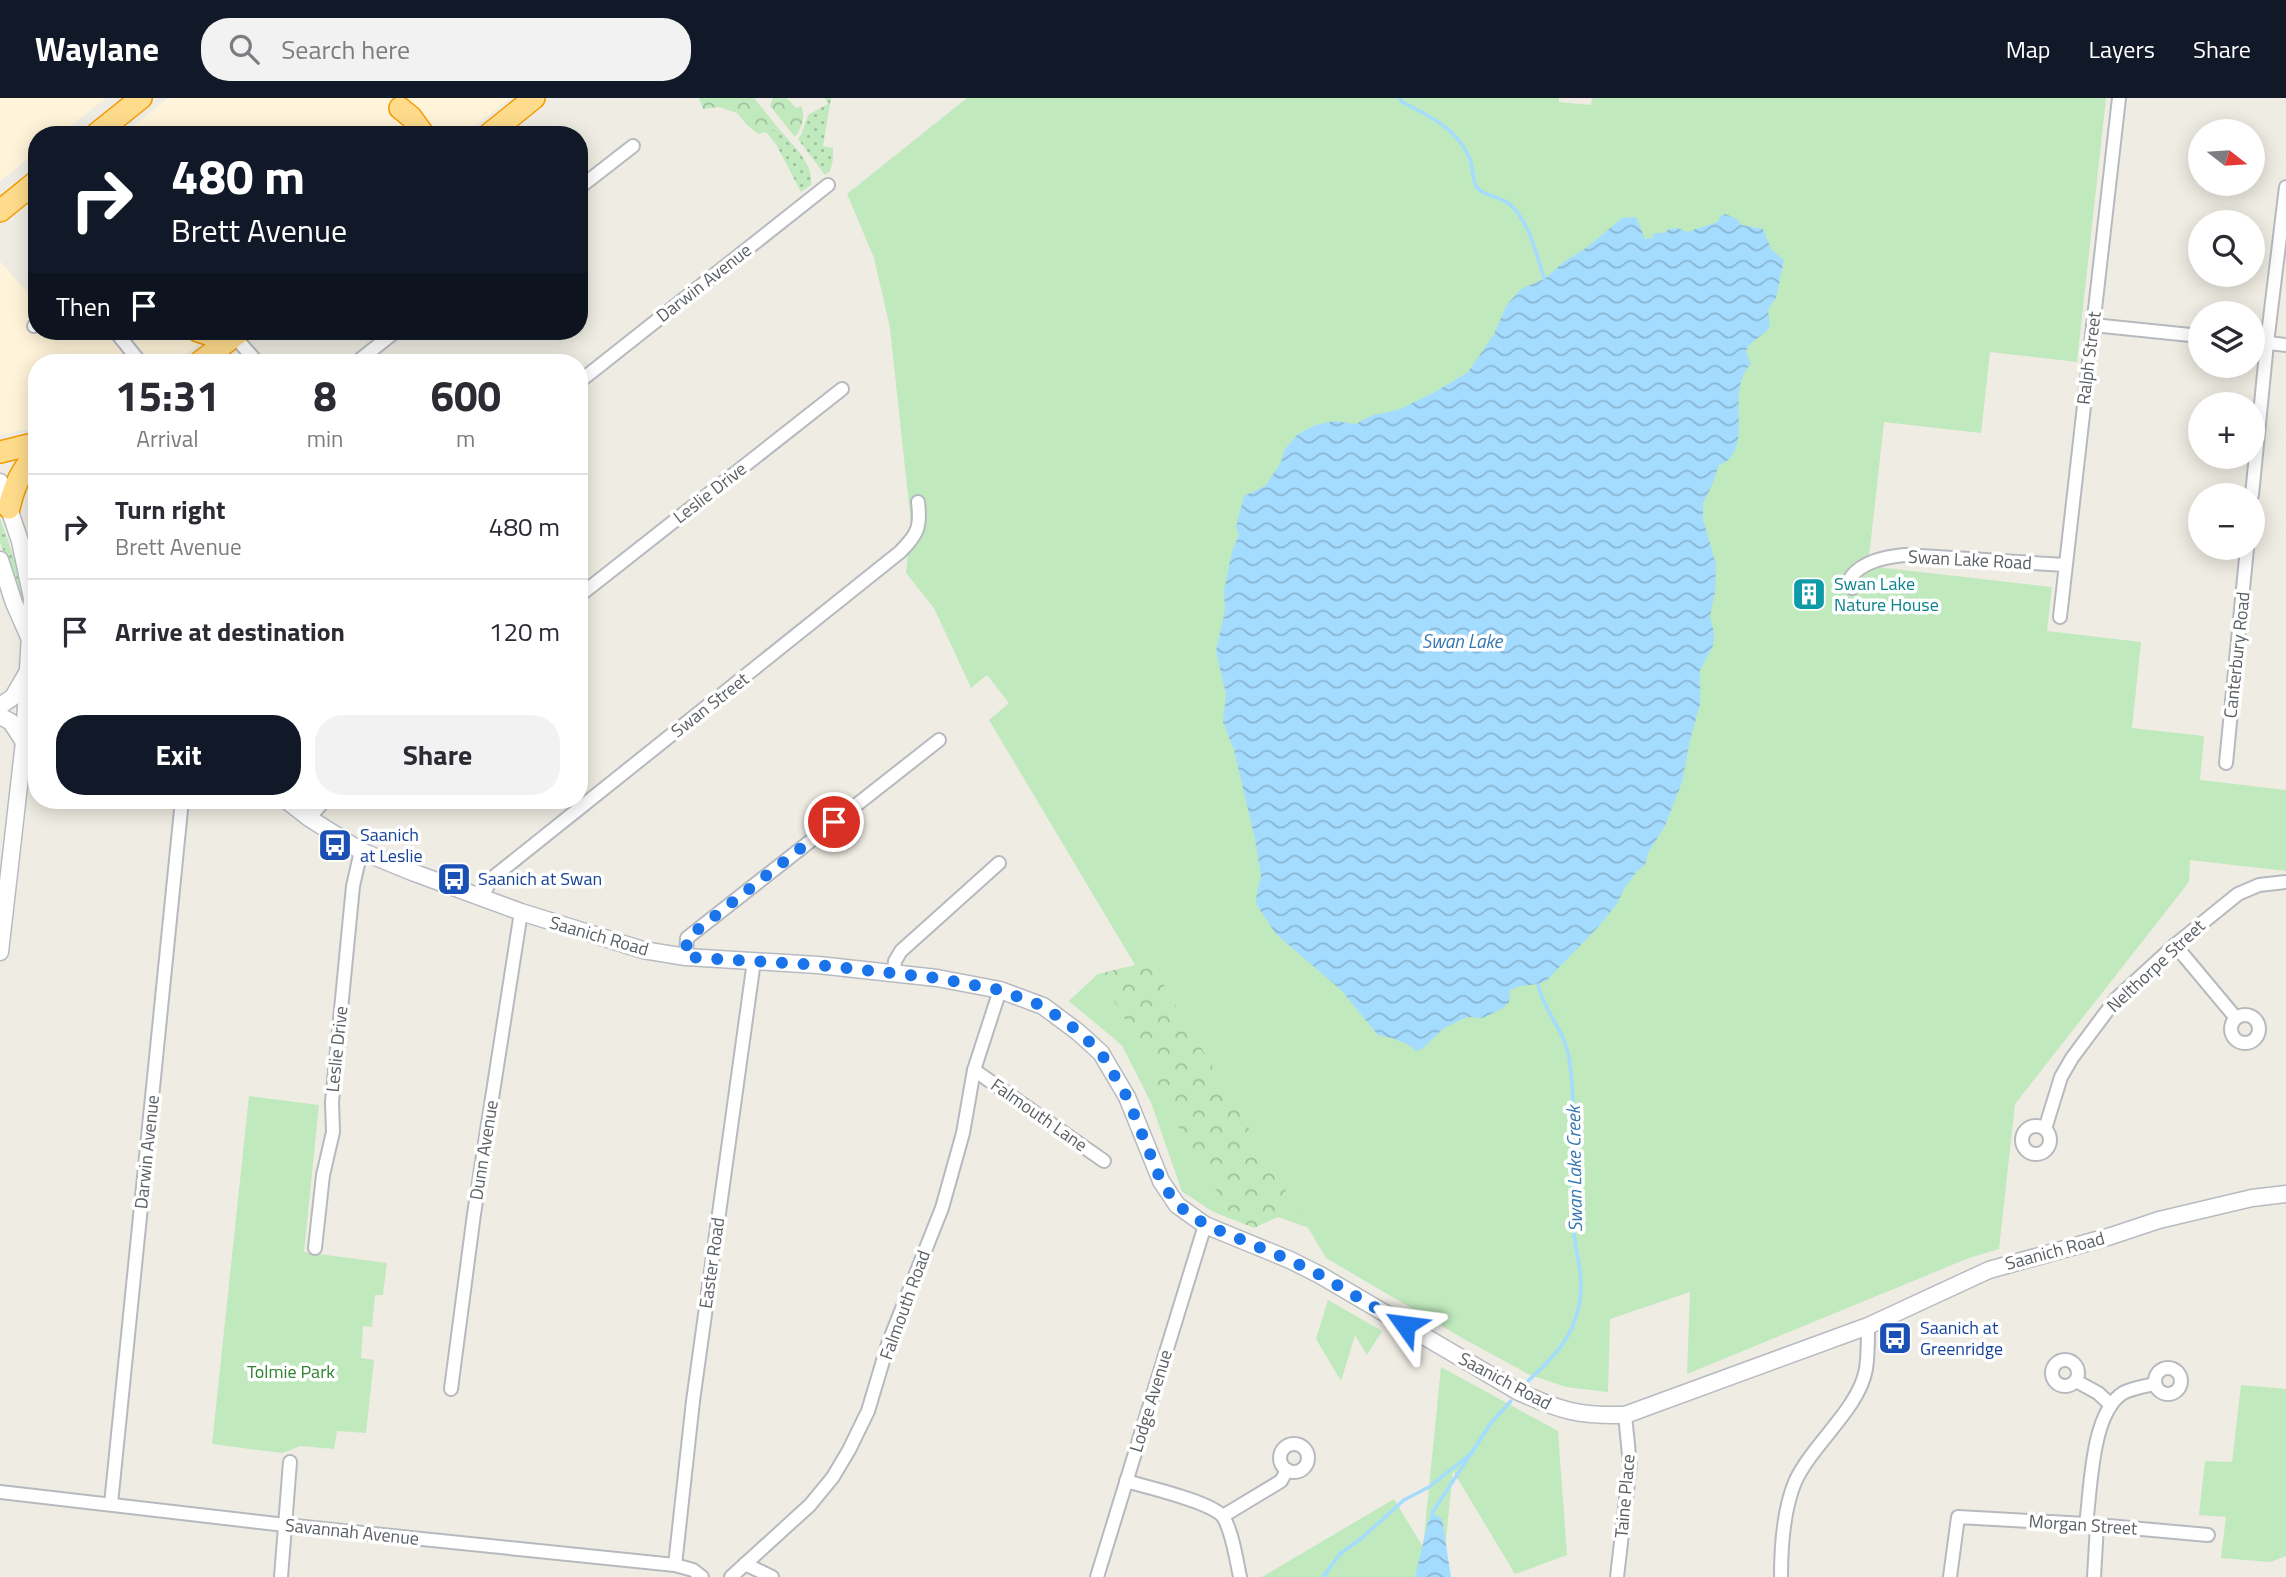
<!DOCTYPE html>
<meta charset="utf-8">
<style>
body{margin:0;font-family:"Titillium Web",sans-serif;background:#f2f2f3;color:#2b2b33;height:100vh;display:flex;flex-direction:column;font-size:26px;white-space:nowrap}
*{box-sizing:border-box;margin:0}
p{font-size:23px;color:#7c7c81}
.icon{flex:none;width:38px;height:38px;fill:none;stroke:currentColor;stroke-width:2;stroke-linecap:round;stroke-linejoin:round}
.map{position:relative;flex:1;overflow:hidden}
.drawer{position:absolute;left:28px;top:256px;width:560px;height:455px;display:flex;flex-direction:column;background:#fff;border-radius:28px;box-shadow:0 4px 18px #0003}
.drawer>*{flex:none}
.guide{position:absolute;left:28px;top:28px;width:560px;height:214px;border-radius:28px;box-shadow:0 4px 18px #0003;background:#111827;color:#fff;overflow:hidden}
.needle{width:46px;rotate:107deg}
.tools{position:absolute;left:2188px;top:21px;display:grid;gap:14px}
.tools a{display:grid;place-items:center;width:77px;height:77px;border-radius:50%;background:#fff;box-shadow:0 4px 18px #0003;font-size:35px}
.pin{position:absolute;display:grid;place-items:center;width:60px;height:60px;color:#fff;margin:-30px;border:4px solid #fff;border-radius:50%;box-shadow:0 2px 7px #0007}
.me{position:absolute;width:77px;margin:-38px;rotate:301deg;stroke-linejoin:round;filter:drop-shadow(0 0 5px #0008)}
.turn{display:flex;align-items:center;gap:24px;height:147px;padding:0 28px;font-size:32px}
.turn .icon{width:91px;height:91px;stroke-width:2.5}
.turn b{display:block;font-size:49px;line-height:60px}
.then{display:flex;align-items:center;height:66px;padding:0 28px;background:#0003;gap:14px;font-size:26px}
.eta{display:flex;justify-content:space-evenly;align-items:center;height:119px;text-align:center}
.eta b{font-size:42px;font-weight:700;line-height:49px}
.cta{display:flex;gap:14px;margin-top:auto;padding:14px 28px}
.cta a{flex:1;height:80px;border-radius:28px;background:#111827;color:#fff;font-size:28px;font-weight:700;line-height:80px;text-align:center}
.cta a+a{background:#f2f2f3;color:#2b2b33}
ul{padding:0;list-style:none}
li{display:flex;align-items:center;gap:21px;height:105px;padding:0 28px;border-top:2px solid #e1e1e2}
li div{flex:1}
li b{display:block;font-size:26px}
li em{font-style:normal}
header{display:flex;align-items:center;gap:42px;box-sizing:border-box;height:98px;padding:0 35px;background:#111827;color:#fff}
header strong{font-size:33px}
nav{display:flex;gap:38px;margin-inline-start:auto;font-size:24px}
.search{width:490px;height:63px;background:#f2f2f3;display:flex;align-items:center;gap:18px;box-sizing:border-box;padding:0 24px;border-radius:28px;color:#7c7c81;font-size:26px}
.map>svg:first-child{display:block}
</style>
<header>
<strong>Waylane</strong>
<div class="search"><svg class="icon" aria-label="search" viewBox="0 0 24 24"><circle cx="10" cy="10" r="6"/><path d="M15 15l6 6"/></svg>Search here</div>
<nav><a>Map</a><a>Layers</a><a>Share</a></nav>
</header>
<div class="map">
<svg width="2286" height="1479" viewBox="0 0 2286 1479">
<defs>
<pattern id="grass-dots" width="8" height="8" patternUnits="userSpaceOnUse" patternTransform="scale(1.75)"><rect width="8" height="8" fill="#c0e9be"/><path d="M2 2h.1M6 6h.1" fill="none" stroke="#9fc09e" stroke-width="1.8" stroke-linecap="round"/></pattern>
<pattern id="forest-crowns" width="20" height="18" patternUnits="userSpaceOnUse" patternTransform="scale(1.75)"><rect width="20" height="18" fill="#c0e9be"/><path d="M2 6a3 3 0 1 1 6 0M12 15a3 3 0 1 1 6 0" fill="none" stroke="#9fc09e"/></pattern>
<pattern id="water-waves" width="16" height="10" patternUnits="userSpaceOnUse" patternTransform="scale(1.75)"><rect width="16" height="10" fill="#a4dcff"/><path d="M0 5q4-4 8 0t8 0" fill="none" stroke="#89b6d2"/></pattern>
</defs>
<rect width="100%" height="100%" fill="#efece3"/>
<g fill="#fff4d9">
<polygon points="0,0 106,0 59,37 37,37 37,54 0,83"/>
<polygon points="168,0 510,0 463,37 122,37"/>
<polygon points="0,163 37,206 37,233 217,233 174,264 37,264 37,329 0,337"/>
</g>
<g fill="url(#grass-dots)">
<path d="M825,0H831L823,48L833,50C833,60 834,71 825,77L798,41L802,35L808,17L828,6Z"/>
<path d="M779,31C792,47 814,65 811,87L801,94L776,46L765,33Z"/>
<polygon points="0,420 23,486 24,502 21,501 0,444"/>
</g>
<g fill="url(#forest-crowns)">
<polygon points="699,0 754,0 779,31 758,36 747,27 737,15 719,9 703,11"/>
<path d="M773,0H787L796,10L801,8C806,18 802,30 795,39L770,8Z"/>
<polygon points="1148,860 1309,1130 1278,1119 1254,1130 1212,1113 1182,1093 1151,1004 1122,947 1069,903 1098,876 1135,867"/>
</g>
<g fill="#c0e9be">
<polygon points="967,0 1559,0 1559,4 1591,7 1592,0 2106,0 2077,264 1990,254 1981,335 1884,324 1868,468 2052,489 2047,533 2141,544 2132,630 2204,638 2200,682 2286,692 2286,773 2190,762 2189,784 2015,1006 1999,1151 1969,1160 1687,1276 1690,1194 1610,1221 1608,1294 1566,1289 1530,1277 1464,1241 1326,1160 1148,860 1135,867 989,622 1009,605 987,577 971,590 934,510 906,475 911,426 890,230 874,160 847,96"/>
<polygon points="1098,876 1160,979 1152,985 1234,1122 1212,1113 1182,1093 1151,1004 1122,947 1069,903"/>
<polygon points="249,998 319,1007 304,1154 387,1165 383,1197 375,1197 372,1229 363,1228 361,1260 374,1262 366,1335 337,1333 334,1351 301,1348 282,1355 212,1346"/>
<polygon points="1328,1202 1382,1233 1367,1257 1355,1237 1341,1283 1316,1241"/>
<polygon points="1441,1269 1558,1333 1567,1457 1515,1476 1453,1373 1442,1479 1262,1479 1394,1401 1423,1449"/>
<polygon points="2241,1287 2286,1291 2286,1458 2270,1464 2221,1460 2226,1419 2199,1417 2205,1363 2232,1364"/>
</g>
<g fill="url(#water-waves)">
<path d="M1725,116L1735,120L1742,127L1763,131L1771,151L1784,162L1776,200L1768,211L1770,229C1762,239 1751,242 1746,253L1751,266C1723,292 1757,354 1719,367L1712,387L1703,405V421L1716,466L1715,494L1710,518L1714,535L1713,548L1700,572V606L1690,642L1682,684L1665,728L1648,755L1645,767L1637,773L1624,791L1617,806L1598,829L1546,883C1533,889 1523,885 1510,892L1509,904L1503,910L1483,920L1467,919L1444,930L1422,951L1416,953L1409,947L1392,940L1378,937L1341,892L1276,836L1256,806L1257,794L1261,778L1255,741L1234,652L1223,624L1226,596L1216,553L1225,512L1224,492L1232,454L1239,436L1236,429L1244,398L1265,388L1280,366L1285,351L1298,336L1316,327L1334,323L1356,326L1373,317L1398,312L1435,294L1468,274L1494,236L1506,208L1521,191L1544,181L1564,164L1586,150L1622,120L1636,119L1645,141L1652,140L1654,135H1664L1669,131L1678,130L1687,134L1718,124L1720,118Z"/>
<polygon points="1432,1415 1442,1421 1451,1479 1415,1479 1428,1424"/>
</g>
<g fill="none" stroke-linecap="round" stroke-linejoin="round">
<g stroke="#a4dcff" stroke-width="3.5">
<path d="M1400,0L1402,4C1428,17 1459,32 1470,61C1473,69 1472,80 1476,88C1482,98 1499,98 1508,105C1527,118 1538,159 1544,181"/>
<path d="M1526,1285C1544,1268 1567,1247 1575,1222C1588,1185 1576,1162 1573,1127C1568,1071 1578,1015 1569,960C1565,933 1544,913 1538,887"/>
<polyline points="1432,1415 1491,1325 1511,1303"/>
<polyline points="1323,1479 1340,1456 1363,1439 1404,1402 1429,1389 1473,1354"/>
</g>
<g stroke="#b6babf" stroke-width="16">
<g id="street">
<polyline points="579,90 633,48"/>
<polyline points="2093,227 2200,238"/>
<polyline points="34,228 37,226"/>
<polyline points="115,233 140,264"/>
<polyline points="234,238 257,264"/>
<polyline points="2252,243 2286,247"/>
<polyline points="357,264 396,233"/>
<polyline points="579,284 828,87"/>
<polyline points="2252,397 2267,245 2286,89"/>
<path d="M1852,490L1851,479C1863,463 1886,459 1904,457L2065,467"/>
<polyline points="579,498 842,291"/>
<polyline points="2060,519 2119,0"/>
<polyline points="2226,665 2247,450"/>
<polyline points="309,720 325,702"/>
<path d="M482,800L491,781L900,454C918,436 921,429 918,404"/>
<polyline points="2175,847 2236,920"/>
<polyline points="686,859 687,840 939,642"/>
<polyline points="894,874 895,863 901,853 999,765"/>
<circle cx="2245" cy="931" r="14"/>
<polyline points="974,972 1104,1063"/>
<circle cx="2036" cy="1042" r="14"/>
<polyline points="2045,1031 2061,979 2072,960 2116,901 2175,847 2238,796 2259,787 2286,784"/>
<polyline points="315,1150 323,1077 333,1034 332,1004 353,788 361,753"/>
<circle cx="2065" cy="1275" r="13"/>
<circle cx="2168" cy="1283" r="13"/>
<polyline points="2076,1283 2098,1295 2111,1307"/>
<polyline points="451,1291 474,1116 521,814"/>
<circle cx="1294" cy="1360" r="14"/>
<path d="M1126,1383C1146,1389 1214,1404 1224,1420C1233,1437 1236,1460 1240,1479"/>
<polyline points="0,1394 285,1427 675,1467 693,1472 702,1479"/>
<polyline points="111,1406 182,702"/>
<polyline points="1223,1418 1281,1383 1287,1372"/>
<path d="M2086,1426C2091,1391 2091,1315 2123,1295C2132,1290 2145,1288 2155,1286"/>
<polyline points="745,1466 772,1479"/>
<polyline points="675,1467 693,1303 754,863"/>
<polyline points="281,1479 290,1364"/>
<polyline points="731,1479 810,1407 833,1379 849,1352 868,1313 888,1246 942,1110 963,1035 974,972 1000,892"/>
<polyline points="1097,1479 1205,1127"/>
<polyline points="1617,1479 1630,1367 1625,1317"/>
<path d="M1781,1479C1781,1448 1783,1413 1795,1384C1812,1346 1859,1311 1866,1271C1868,1257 1868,1242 1868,1228"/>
<polyline points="1950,1479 1958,1419 2086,1426 2208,1437"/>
<polyline points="2094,1479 2097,1427"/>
</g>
</g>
<g stroke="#b7bbc1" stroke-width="19">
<g id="secondary">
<polyline points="0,384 20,443 32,500 24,644 0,854"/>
<polyline points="0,462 14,505 29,539"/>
<polyline points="0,608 13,599 27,575"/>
<polyline points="0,618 11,624 24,644"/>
<path d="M286,702L309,720L361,753L412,774L521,814L643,852L686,859L818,867L937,880L1000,892L1043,908L1078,934L1101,955L1127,999L1161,1083L1177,1107L1205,1127L1290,1162L1320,1177L1519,1294C1561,1313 1579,1318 1625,1317L1868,1228L1989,1172L2111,1138L2159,1122L2252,1100L2286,1096"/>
</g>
</g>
<g stroke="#f39b00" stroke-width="24">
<g id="highway">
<polyline points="400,10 411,19 424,37"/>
<polyline points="95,37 141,0"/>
<polyline points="488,37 534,0"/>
<polyline points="0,113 37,83"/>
<polyline points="198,233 214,238 234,238"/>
<polyline points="200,264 241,233"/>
<polyline points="0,354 37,345"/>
<path d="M9,410C14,388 21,372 37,355"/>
</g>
</g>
<use href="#street" stroke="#fff" stroke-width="12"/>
<use href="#secondary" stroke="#fff" stroke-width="16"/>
<use href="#highway" stroke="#ffdc8b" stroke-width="21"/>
</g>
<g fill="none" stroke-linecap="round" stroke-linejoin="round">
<polyline stroke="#1a73e8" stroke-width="12" stroke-dasharray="0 21.6" points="834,724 687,840 686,859 818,867 937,880 1000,892 1043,908 1078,933 1101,955 1127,999 1161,1083 1177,1107 1206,1127 1290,1162 1320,1177 1405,1227"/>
</g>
<defs>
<g id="building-square" transform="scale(1.75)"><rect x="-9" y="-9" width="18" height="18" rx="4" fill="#0f9aa8" stroke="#fff"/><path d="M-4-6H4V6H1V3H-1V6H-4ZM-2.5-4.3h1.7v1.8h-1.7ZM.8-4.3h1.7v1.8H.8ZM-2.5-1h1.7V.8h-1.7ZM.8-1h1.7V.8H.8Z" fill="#fff"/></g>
<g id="bus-square" transform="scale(1.75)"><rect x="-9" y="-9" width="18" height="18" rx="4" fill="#1a4fb4" stroke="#fff"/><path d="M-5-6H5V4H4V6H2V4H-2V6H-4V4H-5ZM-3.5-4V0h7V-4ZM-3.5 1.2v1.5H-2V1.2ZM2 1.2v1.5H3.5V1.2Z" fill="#fff"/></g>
</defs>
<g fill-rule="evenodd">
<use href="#building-square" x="1809" y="496"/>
<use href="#bus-square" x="335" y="747"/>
<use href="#bus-square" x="454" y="781"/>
<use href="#bus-square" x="1895" y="1240"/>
</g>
<g text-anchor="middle" stroke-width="7" stroke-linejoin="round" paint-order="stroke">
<g font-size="18" fill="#5b6065" stroke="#fff">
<text transform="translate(704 185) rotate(-38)" y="6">Darwin Avenue</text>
<text transform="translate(2089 260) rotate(-83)" y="6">Ralph Street</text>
<text transform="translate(710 395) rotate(-38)" y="6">Leslie Drive</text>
<text transform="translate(1970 462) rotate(3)" y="6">Swan Lake Road</text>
<text transform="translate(2237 557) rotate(-84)" y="6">Canterbury Road</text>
<text transform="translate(710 607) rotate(-38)" y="6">Swan Street</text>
<text transform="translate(599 838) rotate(16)" y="6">Saanich Road</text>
<text transform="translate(2156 868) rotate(-43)" y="6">Nelthorpe Street</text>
<text transform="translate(337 951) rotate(-84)" y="6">Leslie Drive</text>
<text transform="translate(1039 1017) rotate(35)" y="6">Falmouth Lane</text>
<text transform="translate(484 1052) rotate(-81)" y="6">Dunn Avenue</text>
<text transform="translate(147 1054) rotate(-84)" y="6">Darwin Avenue</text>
<text transform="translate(2055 1153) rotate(-15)" y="6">Saanich Road</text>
<text transform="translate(712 1165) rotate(-82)" y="6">Easter Road</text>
<text transform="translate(905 1207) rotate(-70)" y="6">Falmouth Road</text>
<text transform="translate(1505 1283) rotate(28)" y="6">Saanich Road</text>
<text transform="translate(1151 1303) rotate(-73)" y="6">Lodge Avenue</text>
<text transform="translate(1625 1398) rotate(-85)" y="6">Taine Place</text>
<text transform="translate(2083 1427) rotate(4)" y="6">Morgan Street</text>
<text transform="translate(352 1434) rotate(6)" y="6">Savannah Avenue</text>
</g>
<g font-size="18" fill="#0d838f" stroke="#fff" text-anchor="start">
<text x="1834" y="492">Swan Lake<tspan x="1834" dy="21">Nature House</tspan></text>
</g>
<g font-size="18" fill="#164399" stroke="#fff" text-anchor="start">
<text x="360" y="743">Saanich<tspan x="360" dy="21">at Leslie</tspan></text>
<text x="478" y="787">Saanich at Swan</text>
<text x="1920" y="1236">Saanich at<tspan x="1920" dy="21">Greenridge</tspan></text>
</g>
<g font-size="18" fill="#2d832d" stroke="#fff">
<text x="291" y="1280">Tolmie Park</text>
</g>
<g font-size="19" font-style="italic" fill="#3678b1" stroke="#fff">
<text x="1462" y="550">Swan Lake</text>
<text transform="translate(1574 1071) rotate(-91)" y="7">Swan Lake Creek</text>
</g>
</g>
</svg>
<div class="tools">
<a><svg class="needle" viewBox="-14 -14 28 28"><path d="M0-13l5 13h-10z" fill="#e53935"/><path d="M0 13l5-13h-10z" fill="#7c7c81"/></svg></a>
<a><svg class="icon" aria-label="search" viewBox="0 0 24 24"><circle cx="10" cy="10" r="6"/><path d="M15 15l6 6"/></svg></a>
<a><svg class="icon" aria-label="layers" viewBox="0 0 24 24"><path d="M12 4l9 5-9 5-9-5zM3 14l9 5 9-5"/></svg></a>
<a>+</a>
<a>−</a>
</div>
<div class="pin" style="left:834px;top:724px;background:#d93025"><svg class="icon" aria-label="arrive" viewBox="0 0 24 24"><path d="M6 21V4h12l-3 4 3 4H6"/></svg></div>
<svg class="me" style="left:1405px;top:1227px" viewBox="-20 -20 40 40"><path d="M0-17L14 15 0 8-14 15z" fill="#1a73e8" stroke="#fff" stroke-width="4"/></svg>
<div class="guide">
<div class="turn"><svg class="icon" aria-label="right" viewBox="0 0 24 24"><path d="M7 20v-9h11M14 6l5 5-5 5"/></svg><div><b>480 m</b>Brett Avenue</div></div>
<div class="then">Then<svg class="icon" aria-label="arrive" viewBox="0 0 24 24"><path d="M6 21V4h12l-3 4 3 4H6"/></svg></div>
</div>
<section class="drawer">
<div class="eta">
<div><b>15:31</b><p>Arrival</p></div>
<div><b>8</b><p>min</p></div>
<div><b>600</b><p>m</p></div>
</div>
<ul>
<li><svg class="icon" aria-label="right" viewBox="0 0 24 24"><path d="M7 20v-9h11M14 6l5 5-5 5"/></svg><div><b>Turn right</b><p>Brett Avenue</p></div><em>480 m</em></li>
<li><svg class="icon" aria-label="arrive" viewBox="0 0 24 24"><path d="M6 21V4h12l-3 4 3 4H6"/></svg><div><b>Arrive at destination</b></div><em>120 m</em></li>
</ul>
<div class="cta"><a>Exit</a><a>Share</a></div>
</section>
</div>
